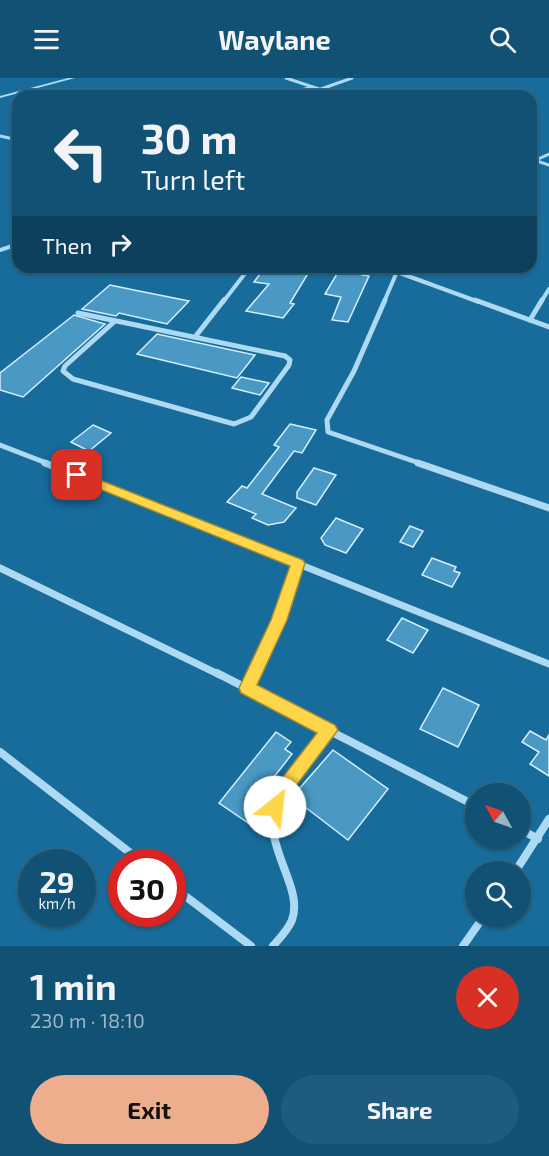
<!DOCTYPE html>
<meta charset="utf-8">
<style>
body{margin:0;font-family:"Exo 2",sans-serif;background:#1e5b7c;color:#f1f3f6;height:100vh;display:flex;flex-direction:column;font-size:22px;white-space:nowrap}
*{box-sizing:border-box;margin:0}
p{font-size:20px;color:#9cb5c5}
.icon{flex:none;width:33px;height:33px;fill:none;stroke:currentColor;stroke-width:2;stroke-linecap:round;stroke-linejoin:round}
.map{position:relative;height:868px;overflow:hidden}
.side{display:flex;flex-direction:column;background:#115174;flex:1}
.side>*{flex:none}
.hud{position:absolute;left:12px;top:12px;width:525px;height:183px;border-radius:18px;box-shadow:0 2px 4px #0004,0 0 0 2px #306886;background:#115174;color:#f1f3f6;overflow:hidden}
.needle{width:39px;rotate:310deg}
.controls{position:absolute;left:465px;top:705px;display:grid;gap:12px}
.controls a{display:grid;place-items:center;width:66px;height:66px;border-radius:50%;background:#115174;box-shadow:0 2px 4px #0004,0 0 0 2px #306886;font-size:30px}
.speed{position:absolute;left:18px;top:771px;display:flex;gap:12px;font-size:30px;font-weight:700;text-align:center}
.speed>*{display:grid;place-content:center;width:78px;height:78px;border-radius:50%;background:#115174;box-shadow:0 2px 4px #0004,0 0 0 2px #306886;line-height:1}
.speed small{font-size:15px;font-weight:400}
.speed .limit{border:9px solid #d22;background:#fff;color:#111}
.pin{position:absolute;display:grid;place-items:center;width:51px;height:51px;color:#fff;margin:-26px;border-radius:12px;box-shadow:0 3px 9px #0006}
.me{position:absolute;width:66px;margin:-33px;rotate:29deg;stroke-linejoin:round;filter:drop-shadow(0 0 4px #0008)}
.turn{display:flex;align-items:center;gap:21px;height:126px;padding:0 30px;font-size:27px}
.turn .icon{width:78px;height:78px;stroke-width:2.5}
.turn b{display:block;font-size:42px;line-height:51px}
.then{display:flex;align-items:center;height:57px;padding:0 30px;background:#0003;gap:12px;font-size:22px}
.round{display:grid;place-items:center;flex:none;width:63px;height:63px;border-radius:32px;background:#1e5b7c}
.summary{display:flex;align-items:center;justify-content:space-between;height:102px;padding:0 30px}
h1{font-size:36px;font-weight:700;line-height:45px}
.primary-button{display:flex;gap:12px;margin-top:auto;padding:12px 30px}
.primary-button a{flex:1;height:69px;border-radius:36px;background:#eead8d;color:#111;font-size:24px;font-weight:700;line-height:69px;text-align:center}
.primary-button a+a{background:#1e5b7c;color:#f1f3f6}
header{display:flex;justify-content:space-between;align-items:center;height:78px;padding:0 30px;background:#115174;font-size:27px;font-weight:700}
.map>svg:first-child{display:block}
</style>
<header><svg class="icon" aria-label="menu" viewBox="0 0 24 24"><path d="M4 6h16M4 12h16M4 18h16"/></svg>Waylane<svg class="icon" aria-label="search" viewBox="0 0 24 24"><circle cx="10" cy="10" r="6"/><path d="M15 15l6 6"/></svg></header>
<div class="map">
<svg width="549" height="868" viewBox="0 0 549 868">
<rect width="100%" height="100%" fill="#176c9b"/>
<g fill="#4999c4" stroke="#d4effc" stroke-width="1.5">
<polygon points="265,189 312,189 290,225 294,226 283,240 246,233 269,206 254,204"/>
<polygon points="341,189 366,189 362,197 369,198 348,244 332,242 341,219 325,216"/>
<polygon points="110,207 134,212 189,223 167,246 119,235 116,238 82,231"/>
<polygon points="74,237 105,246 23,319 0,312 0,295"/>
<polygon points="157,256 255,277 237,300 137,276"/>
<polygon points="241,299 269,305 260,317 232,310"/>
<polygon points="290,346 316,352 302,375 294,373 262,416 296,430 284,444 268,447 252,440 256,436 227,424 242,408 247,410 279,369 274,367"/>
<polygon points="93,347 111,355 89,373 71,364"/>
<polygon points="314,390 336,397 316,427 297,420 297,414"/>
<polygon points="336,440 363,451 346,475 325,467 321,460"/>
<polygon points="410,448 423,453 413,469 400,464"/>
<polygon points="432,480 456,489 454,493 460,495 452,509 422,497"/>
<polygon points="402,540 428,552 413,575 387,562"/>
<polygon points="443,610 479,627 458,669 420,651"/>
<polygon points="530,653 546,662 549,657 549,698 530,686 539,674 522,664"/>
<polygon points="276,654 291,664 285,671 292,676 252,727 264,735 254,749 219,725"/>
<polygon points="333,672 388,711 348,762 292,719"/>
</g>
<g fill="none" stroke-linecap="round" stroke-linejoin="round">
<g stroke="#addaf2" stroke-width="3">
<polyline points="286,0 340,18"/>
<polyline points="321,11 352,0"/>
<polyline points="281,18 312,9"/>
<polyline points="0,58 18,62"/>
<polyline points="531,81 549,87"/>
<polyline points="536,82 549,76"/>
</g>
<g stroke="#addaf2" stroke-width="4">
<polyline points="0,172 18,166"/>
<polyline points="397,194 479,224"/>
<polyline points="223,224 250,189"/>
<polyline points="384,224 399,189"/>
<polyline points="541,224 549,211"/>
</g>
<g stroke="#addaf2" stroke-width="5">
<polyline points="385,222 354,293 327,342 328,354 422,386"/>
<polyline points="475,222 549,249"/>
<polyline points="78,235 285,278 290,282 289,287 251,339 234,346 73,301 63,293 65,288 115,243"/>
<polyline points="530,242 542,222"/>
<polyline points="195,259 224,222"/>
<polyline points="0,367 49,386"/>
</g>
<g stroke="#addaf2" stroke-width="7">
<polyline points="45,385 549,586"/>
<polyline points="418,385 549,430"/>
<polyline points="0,490 220,597"/>
<polyline points="253,597 279,541 298,485"/>
</g>
<g stroke="#addaf2" stroke-width="8">
<polyline points="217,595 476,728"/>
<polyline points="247,610 254,595"/>
<polyline points="0,674 142,784"/>
<polyline points="520,751 538,761"/>
<polyline points="515,794 549,741"/>
<polyline points="172,808 251,868"/>
<path d="M273,868C280,860 288,852 292,842C305,807 257,765 278,718C285,702 317,668 329,653"/>
<polyline points="463,868 484,838"/>
</g>
<polygon fill="#addaf2" fill-rule="evenodd" points="68,0 75,0 0,20 0,18"/>
</g>
<polygon fill="#ffd54a" stroke="#a68a30" stroke-width="1.5" points="77,393 303,482 305,485 287,542 257,607 335,647 338,652 286,721 281,736 275,738 268,736 265,729 269,717 317,655 241,615 239,610 271,542 290,488 72,400 70,397 72,394"/>
</svg>
<div class="controls">
<a><svg class="needle" viewBox="-14 -14 28 28"><path d="M0-13l5 13h-10z" fill="#e53935"/><path d="M0 13l5-13h-10z" fill="#9cb5c5"/></svg></a>
<a><svg class="icon" aria-label="search" viewBox="0 0 24 24"><circle cx="10" cy="10" r="6"/><path d="M15 15l6 6"/></svg></a>
</div>
<div class="speed"><div>29<small>km/h</small></div><div class="limit">30</div></div>
<div class="pin" style="left:77px;top:397px;background:#d93025"><svg class="icon" aria-label="arrive" viewBox="0 0 24 24"><path d="M6 21V4h12l-3 4 3 4H6"/></svg></div>
<svg class="me" style="left:275px;top:729px" viewBox="-20 -20 40 40"><circle r="19" fill="#fff"/><path d="M0-13L10 11 0 6-10 11z" fill="#ffd54a"/></svg>
<div class="hud">
<div class="turn"><svg class="icon" aria-label="left" viewBox="0 0 24 24"><path d="M17 20v-9H6M10 6l-5 5 5 5"/></svg><div><b>30 m</b>Turn left</div></div>
<div class="then">Then<svg class="icon" aria-label="right" viewBox="0 0 24 24"><path d="M7 20v-9h11M14 6l5 5-5 5"/></svg></div>
</div>
</div>
<section class="side">
<div class="summary"><div><h1>1 min</h1><p>230 m · 18:10</p></div><a class="round" style="background:#d93025;color:#fff"><svg class="icon" aria-label="close" viewBox="0 0 24 24"><path d="M6 6l12 12M18 6L6 18"/></svg></a></div>
<div class="primary-button"><a>Exit</a><a>Share</a></div>
</section>
